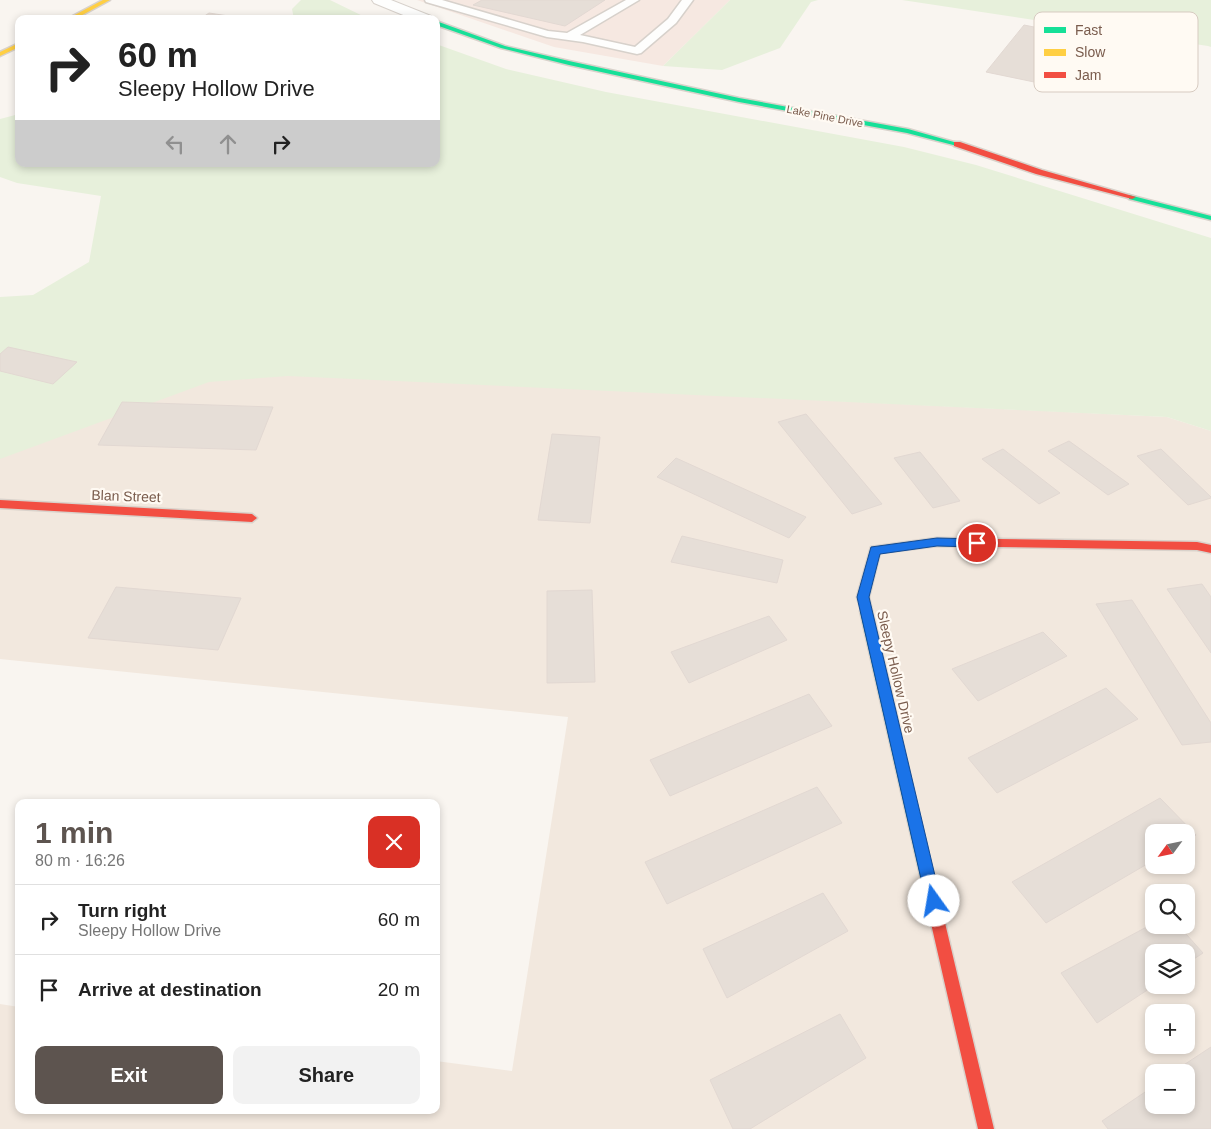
<!DOCTYPE html>
<meta charset="utf-8">
<style>
body{margin:0;font-family:Arial,sans-serif;background:#f2f2f2;color:#222;height:100vh;display:flex;flex-direction:column;font-size:19px;white-space:nowrap}
*{box-sizing:border-box;margin:0}
p{font-size:16px;color:#767676}
.icon{flex:none;width:28px;height:28px;fill:none;stroke:currentColor;stroke-width:2;stroke-linecap:round;stroke-linejoin:round}
.map{position:relative;flex:1;overflow:hidden}
.sheet{position:absolute;left:15px;top:799px;width:425px;height:315px;display:flex;flex-direction:column;background:#fff;border-radius:10px;box-shadow:0 2px 8px #0003}
.sheet>*{flex:none}
.guide{position:absolute;left:15px;top:15px;width:425px;height:152px;border-radius:10px;box-shadow:0 2px 8px #0003;background:#fff;color:#222;overflow:hidden}
.needle{width:32px;rotate:237deg}
.buttons{position:absolute;left:1145px;top:824px;display:grid;gap:10px}
.buttons a{display:grid;place-items:center;width:50px;height:50px;border-radius:10px;background:#fff;box-shadow:0 2px 8px #0003;font-size:25px}
.pin{position:absolute;display:grid;place-items:center;width:42px;height:42px;color:#fff;margin:-21px;border:2px solid #fff;border-radius:50%;box-shadow:0 1px 5px #0007}
.me{position:absolute;width:55px;margin:-28px;rotate:347deg;stroke-linejoin:round;filter:drop-shadow(0 0 4px #0008)}
.turn{display:flex;align-items:center;gap:18px;height:105px;padding:0 20px;font-size:22px}
.turn .icon{width:65px;height:65px;stroke-width:2.5}
.turn b{display:block;font-size:35px;line-height:42px}
.lanes{display:flex;align-items:center;height:48px;padding:0 20px;background:#0003;justify-content:center;gap:25px;direction:ltr}
.lanes .off{opacity:.35}
.round{display:grid;place-items:center;flex:none;width:52px;height:52px;border-radius:10px;background:#f2f2f2}
.summary{display:flex;align-items:center;justify-content:space-between;height:85px;padding:0 20px}
h1{font-size:30px;font-weight:700;line-height:38px;color:#5d544f}
.cta{display:flex;gap:10px;margin-top:auto;padding:10px 20px}
.cta a{flex:1;height:58px;border-radius:10px;background:#5d544f;color:#fff;font-size:20px;font-weight:700;line-height:58px;text-align:center}
.cta a+a{background:#f2f2f2;color:#222}
ul{padding:0;list-style:none}
li{display:flex;align-items:center;gap:15px;height:70px;padding:0 20px;border-top:1px solid #e0e0e0}
li div{flex:1}
li b{display:block;font-size:19px}
li em{font-style:normal}
.map>svg:first-child{display:block}
</style>
<div class="map">
<svg width="1211" height="1129" viewBox="0 0 1211 1129">
<rect width="100%" height="100%" fill="#f9f5f0"/>
<path fill="#f2e8de" fill-rule="evenodd" d="M0,360L1167,417L1211,431V1129H0V1004L19,1007V1110H436V1061L512,1071L568,717L0,659ZM1154,832H1186V865H1154ZM1154,892H1186V925H1154ZM1154,952H1186V985H1154ZM1154,1012H1186V1045H1154ZM1154,1072H1186V1105H1154Z"/>
<polygon fill="#f6e8e1" points="417,0 730,0 663,66 554,47"/>
<g fill="#e7f0db">
<polygon points="301,0 330,0 369,19 294,19 292,9"/>
<polygon points="730,0 818,0 811,2 780,48 722,70 663,66"/>
<polygon points="902,0 1211,0 1211,47 1208,46"/>
<polygon points="436,44 506,69 606,92 904,147 976,165 1211,238 1211,431 1167,417 288,376 209,382 0,459 0,297 33,295 89,262 101,196 17,183 0,177 0,119 19,114 19,164 436,164"/>
</g>
<g fill="#e6ded7" stroke="#e2d8d2">
<polygon points="482,0 605,0 565,26 473,5"/>
<polygon points="209,13 248,19 200,19"/>
<polygon points="1024,25 1074,35 1039,83 986,72"/>
<polygon points="8,347 77,362 53,384 0,371 0,354"/>
<polygon points="122,402 273,407 256,450 98,445"/>
<polygon points="806,414 882,504 852,514 778,422"/>
<polygon points="552,434 600,437 590,523 538,520"/>
<polygon points="1069,441 1129,484 1108,495 1048,451"/>
<polygon points="1003,449 1060,493 1039,504 982,459"/>
<polygon points="1161,449 1211,497 1211,498 1188,505 1137,456"/>
<polygon points="920,452 960,501 933,508 894,458"/>
<polygon points="676,458 806,517 789,538 657,477"/>
<polygon points="682,536 783,560 777,583 671,562"/>
<polygon points="1202,584 1211,597 1211,653 1167,589"/>
<polygon points="116,587 241,598 218,650 88,638"/>
<polygon points="592,590 595,682 547,683 547,591"/>
<polygon points="1132,600 1211,723 1211,742 1182,745 1096,604"/>
<polygon points="769,616 787,640 689,683 671,652"/>
<polygon points="1043,632 1067,656 978,701 952,669"/>
<polygon points="1106,688 1138,719 997,793 968,758"/>
<polygon points="809,694 832,726 670,796 650,760"/>
<polygon points="817,787 842,823 667,904 645,862"/>
<polygon points="1160,798 1196,835 1186,841 1186,832 1154,832 1154,860 1046,923 1012,882"/>
<polygon points="823,893 848,931 727,998 703,949"/>
<polygon points="1154,923 1154,925 1178,925 1203,953 1186,964 1186,952 1154,952 1155,985 1097,1023 1061,973"/>
<polygon points="840,1014 866,1058 750,1129 733,1129 710,1080"/>
<polygon points="1211,1047 1211,1129 1108,1129 1102,1121 1154,1086 1154,1105 1186,1105 1186,1072 1173,1072"/>
</g>
<g fill="none" stroke-linecap="round" stroke-linejoin="round">
<g stroke="#d7d1cb" stroke-width="3">
<polygon id="lane" points="425,0 442,0 548,31 567,33 626,0 639,0 580,35 635,47 668,19 682,0 693,0 676,23 641,53 637,54 583,42 547,37 426,2"/>
</g>
<g stroke="#d7d1cb" stroke-width="2">
<polygon id="street" points="372,0 391,0 431,16 433,19 413,19 374,3"/>
</g>
<g stroke="#d9d2cb" stroke-width="3">
<g id="fast">
<polygon points="436,21 505,46 569,61 739,98 908,129 961,144 957,146 907,133 739,102 569,65 501,48 436,25"/>
<polygon points="1129,195 1211,216 1211,220 1129,199"/>
<polygon points="866,606 870,608 872,611 941,906 939,911 934,913 929,911 927,906 860,611 862,608"/>
</g>
</g>
<g stroke="#d9d2cb" stroke-width="3">
<g id="slow">
<polygon points="103,0 110,0 75,19 67,19"/>
<polygon points="19,43 19,47 0,56 0,52"/>
<polygon points="937,538 997,539 1003,543 997,547 937,546 880,553 869,597 872,611 870,614 862,614 857,597 871,547"/>
</g>
</g>
<g stroke="#d9d2cb" stroke-width="3">
<g id="jam">
<polygon points="954,142 960,142 1042,170 1136,197 1132,199 1036,174 954,146"/>
<polygon points="0,500 252,514 257,518 252,522 0,508"/>
<polygon points="997,539 1197,542 1211,545 1211,553 1197,550 997,547 991,543"/>
<polygon points="934,899 939,901 941,906 994,1129 978,1129 927,906 929,901"/>
</g>
</g>
<use href="#lane" fill="#fefefd" fill-rule="evenodd"/>
<use href="#street" fill="#fefefd" fill-rule="evenodd"/>
<use href="#fast" fill="#16e098" fill-rule="evenodd"/>
<use href="#slow" fill="#ffcf43" fill-rule="evenodd"/>
<use href="#jam" fill="#f24e42" fill-rule="evenodd"/>
</g>
<polygon fill="#1a73e8" stroke="#114b97" points="937,538 977,539 983,543 977,547 937,546 880,554 869,597 941,901 939,906 934,908 928,906 926,901 857,597 871,547"/>
<g text-anchor="middle" stroke-width="4.5" stroke-linejoin="round" paint-order="stroke">
<g font-size="11" fill="#7a5c4d" stroke="#fffaf3">
<text transform="translate(825 116) rotate(11)" y="4">Lake Pine Drive</text>
</g>
<g font-size="14" fill="#7a5c4d" stroke="#fffaf3">
<text transform="translate(126 496) rotate(2)" y="5">Blan Street</text>
<text transform="translate(896 672) rotate(77)" y="5">Sleepy Hollow Drive</text>
</g>
</g>
<rect x="1034" y="12" width="164" height="80" rx="8" fill="#fffaf3" stroke="#d7cbc1" stroke-width="1"/>
<rect x="1044" y="27" width="22" height="6" fill="#16e098"/>
<rect x="1044" y="49" width="22" height="7" fill="#ffcf43"/>
<rect x="1044" y="72" width="22" height="6" fill="#f24e42"/>
<g font-size="14" fill="#7a5c4d">
<text x="1075" y="35">Fast</text>
<text x="1075" y="57">Slow</text>
<text x="1075" y="80">Jam</text>
</g>
</svg>
<div class="buttons">
<a><svg class="needle" viewBox="-14 -14 28 28"><path d="M0-13l5 13h-10z" fill="#e53935"/><path d="M0 13l5-13h-10z" fill="#767676"/></svg></a>
<a><svg class="icon" aria-label="search" viewBox="0 0 24 24"><circle cx="10" cy="10" r="6"/><path d="M15 15l6 6"/></svg></a>
<a><svg class="icon" aria-label="layers" viewBox="0 0 24 24"><path d="M12 4l9 5-9 5-9-5zM3 14l9 5 9-5"/></svg></a>
<a>+</a>
<a>−</a>
</div>
<div class="pin" style="left:977px;top:543px;background:#d93025"><svg class="icon" aria-label="arrive" viewBox="0 0 24 24"><path d="M6 21V4h12l-3 4 3 4H6"/></svg></div>
<svg class="me" style="left:934px;top:901px" viewBox="-20 -20 40 40"><circle r="19" fill="#fff"/><path d="M0-13L10 11 0 6-10 11z" fill="#1a73e8"/></svg>
<div class="guide">
<div class="turn"><svg class="icon" aria-label="right" viewBox="0 0 24 24"><path d="M7 20v-9h11M14 6l5 5-5 5"/></svg><div><b>60 m</b>Sleepy Hollow Drive</div></div>
<div class="lanes"><svg class="icon off" aria-label="left" viewBox="0 0 24 24"><path d="M17 20v-9H6M10 6l-5 5 5 5"/></svg><svg class="icon off" aria-label="ahead" viewBox="0 0 24 24"><path d="M12 20V5M6 11l6-6 6 6"/></svg><svg class="icon" aria-label="right" viewBox="0 0 24 24"><path d="M7 20v-9h11M14 6l5 5-5 5"/></svg></div>
</div>
<section class="sheet">
<div class="summary"><div><h1>1 min</h1><p>80 m · 16:26</p></div><a class="round" style="background:#d93025;color:#fff"><svg class="icon" aria-label="close" viewBox="0 0 24 24"><path d="M6 6l12 12M18 6L6 18"/></svg></a></div>
<ul>
<li><svg class="icon" aria-label="right" viewBox="0 0 24 24"><path d="M7 20v-9h11M14 6l5 5-5 5"/></svg><div><b>Turn right</b><p>Sleepy Hollow Drive</p></div><em>60 m</em></li>
<li><svg class="icon" aria-label="arrive" viewBox="0 0 24 24"><path d="M6 21V4h12l-3 4 3 4H6"/></svg><div><b>Arrive at destination</b></div><em>20 m</em></li>
</ul>
<div class="cta"><a>Exit</a><a>Share</a></div>
</section>
</div>
